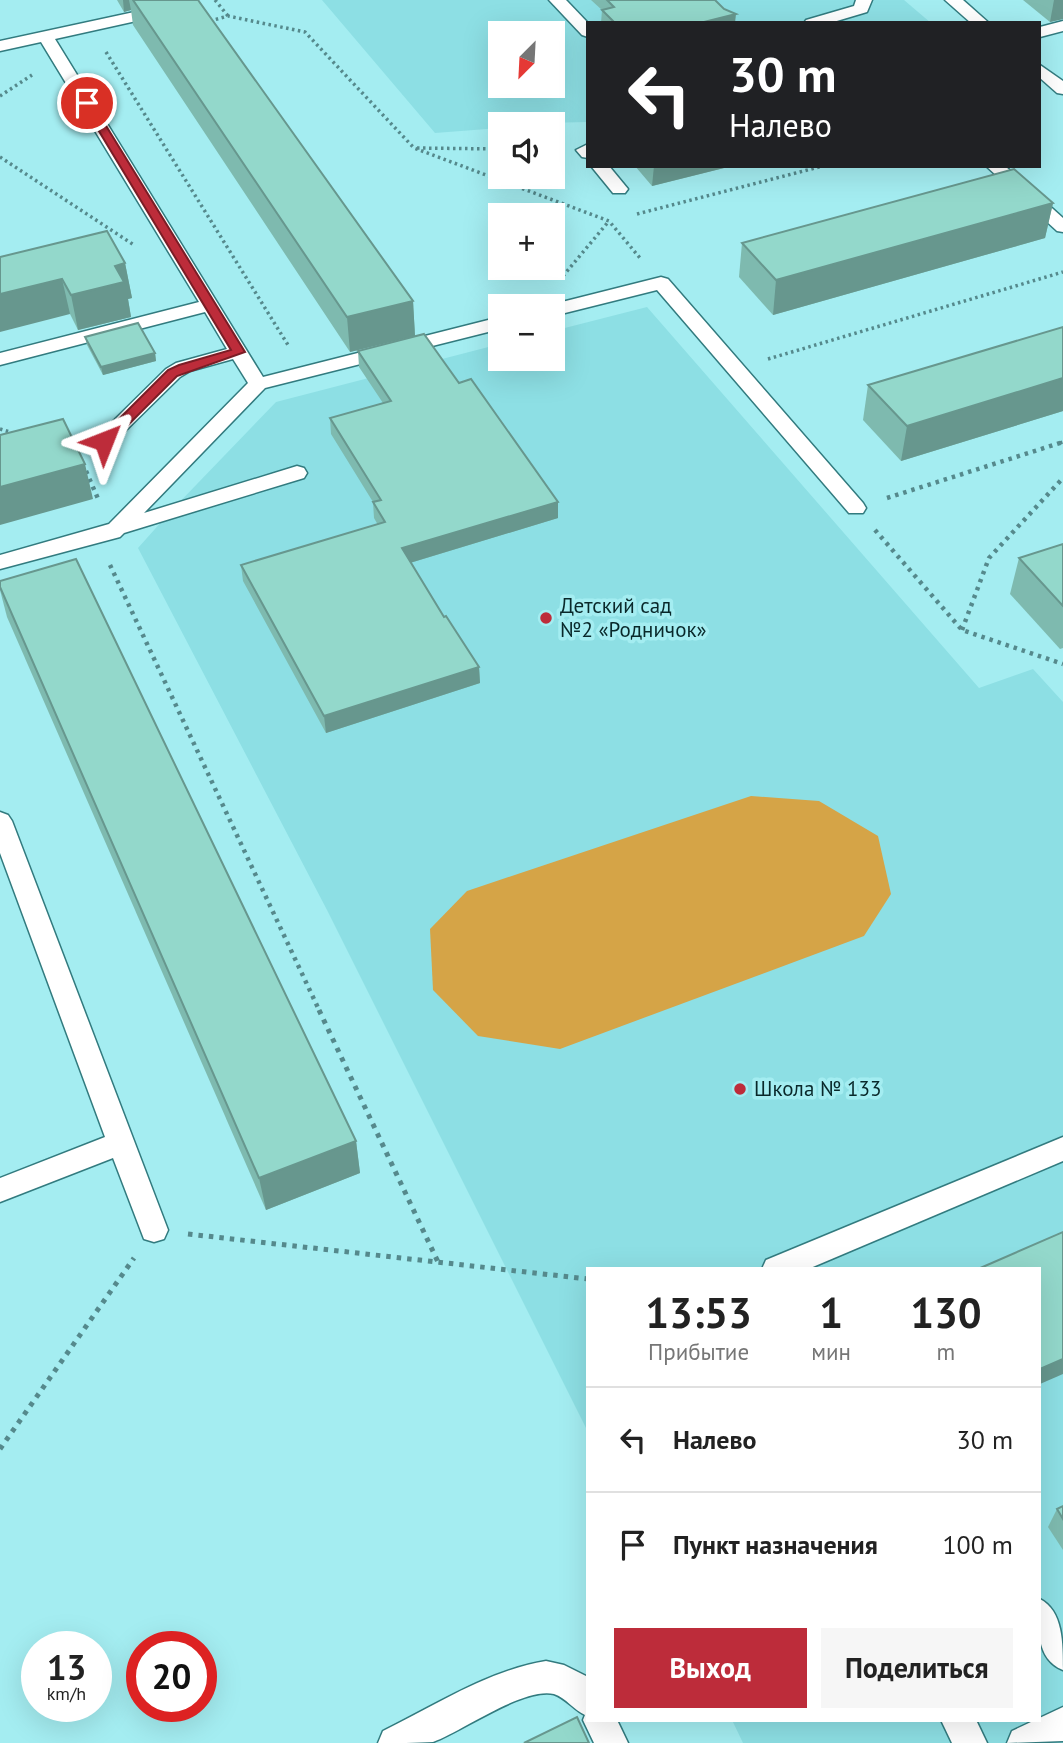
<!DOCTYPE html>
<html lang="ru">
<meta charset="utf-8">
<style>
body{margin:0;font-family:"PT Sans",sans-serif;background:#f6f6f6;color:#222;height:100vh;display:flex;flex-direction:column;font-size:26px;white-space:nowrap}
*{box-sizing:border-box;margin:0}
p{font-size:23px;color:#767676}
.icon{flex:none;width:38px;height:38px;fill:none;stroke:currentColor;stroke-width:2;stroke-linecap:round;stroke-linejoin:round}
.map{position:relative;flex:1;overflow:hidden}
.sheet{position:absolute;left:586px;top:1267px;width:455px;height:455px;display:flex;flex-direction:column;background:#fff;border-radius:0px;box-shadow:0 7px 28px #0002}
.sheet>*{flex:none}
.top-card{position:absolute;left:586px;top:21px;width:455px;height:147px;border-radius:0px;box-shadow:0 7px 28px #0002;background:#202124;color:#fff;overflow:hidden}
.needle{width:46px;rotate:204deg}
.controls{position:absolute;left:488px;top:21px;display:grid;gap:14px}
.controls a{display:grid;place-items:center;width:77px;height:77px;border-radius:0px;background:#fff;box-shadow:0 7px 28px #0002;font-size:35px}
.speed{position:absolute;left:21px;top:1631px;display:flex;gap:14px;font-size:35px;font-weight:700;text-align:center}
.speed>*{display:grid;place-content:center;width:91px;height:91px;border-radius:50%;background:#fff;box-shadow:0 7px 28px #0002;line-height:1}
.speed small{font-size:18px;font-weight:400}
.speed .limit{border:10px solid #d22;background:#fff;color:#111}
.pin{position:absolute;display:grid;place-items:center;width:60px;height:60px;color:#fff;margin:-30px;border:4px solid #fff;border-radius:50%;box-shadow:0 2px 7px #0007}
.me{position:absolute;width:77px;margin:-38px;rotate:45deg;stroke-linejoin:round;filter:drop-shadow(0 0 5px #0008)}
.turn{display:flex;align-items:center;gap:24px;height:147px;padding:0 28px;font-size:32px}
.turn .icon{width:91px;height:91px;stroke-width:2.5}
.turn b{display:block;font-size:49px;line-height:60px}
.eta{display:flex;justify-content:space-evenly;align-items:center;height:119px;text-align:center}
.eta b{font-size:42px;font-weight:700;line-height:49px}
.primary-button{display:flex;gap:14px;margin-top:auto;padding:14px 28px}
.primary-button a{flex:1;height:80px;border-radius:0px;background:#bd2c3a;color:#fff;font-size:28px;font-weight:700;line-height:80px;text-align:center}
.primary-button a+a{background:#f6f6f6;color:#222}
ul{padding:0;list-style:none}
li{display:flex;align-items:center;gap:21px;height:105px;padding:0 28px;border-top:2px solid #e0e0e0}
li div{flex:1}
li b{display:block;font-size:26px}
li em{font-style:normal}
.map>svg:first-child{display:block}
</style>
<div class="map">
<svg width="1063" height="1743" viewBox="0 0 1063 1743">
<rect width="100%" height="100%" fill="#a4edf1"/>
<g fill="#8ddfe4" fill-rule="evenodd">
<path d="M322,0H904L931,23H588V122L500,124V128L435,133ZM500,33H553V86H500Z"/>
<polygon points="647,307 979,688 1033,669 1063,702 1063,1743 743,1743 732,1720 1040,1720 1040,1269 588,1269 588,1432 327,910 138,548 171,511 276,402 500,344 500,359 553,359 553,331"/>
</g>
<polygon fill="#d5a447" points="751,796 819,801 878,836 891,894 864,936 560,1049 478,1036 433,990 430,929 467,891"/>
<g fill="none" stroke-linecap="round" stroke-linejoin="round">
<g stroke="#327b7f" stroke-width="3">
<g id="lane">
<polygon points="549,0 566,0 588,23 588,37 582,35"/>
<polygon points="856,0 872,0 867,12 830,23 804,23 806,20 854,6"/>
<polygon points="945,0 963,0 989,23 971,23"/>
<polygon points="162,6 168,8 170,11 168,14 55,39 263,377 500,317 500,329 265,388 144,513 297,466 304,468 307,473 304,478 124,533 120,537 0,569 0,555 109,524 248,383 233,359 190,371 180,377 111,445 97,445 94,441 97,437 166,369 176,363 227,349 205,312 0,365 0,353 199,302 41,42 0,51 0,41"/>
<polygon points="1063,21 1063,31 1040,37 1040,27"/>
<polygon points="1040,65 1063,81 1063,94 1057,93 1040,78"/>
<polygon points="588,144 588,158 582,157 576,150"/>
<polygon points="591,166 609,166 628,189 625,193 613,193"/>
<polygon points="986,166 1005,166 1063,218 1063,232 1057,231"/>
<polygon points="661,277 668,279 863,503 866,508 863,513 849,513 657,290 553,316 553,306 546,306"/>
<polygon points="0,812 8,815 12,821 168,1230 164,1239 154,1242 144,1239 113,1158 0,1202 0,1178 105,1137 0,853"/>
<polygon points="1063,1137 1063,1161 808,1269 762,1269 766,1260"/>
<path d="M1040,1599C1063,1611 1063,1643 1063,1670C1035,1659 1038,1625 1040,1599Z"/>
<path d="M546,1661L564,1665L588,1677V1720H617L628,1743H594L583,1720L585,1715C574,1710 566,1698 554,1694C523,1687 463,1731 433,1742C418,1743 394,1743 378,1743L383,1731C434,1706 489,1670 546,1661Z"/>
<polygon points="1063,1707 1063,1741 1007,1743 1012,1731"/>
<polygon points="941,1720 976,1720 987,1743 952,1743"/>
</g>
</g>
<g stroke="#55898c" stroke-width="3.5" stroke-dasharray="2.5 3.5" stroke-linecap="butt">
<polyline points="215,0 228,16"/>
<polyline points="210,21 228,16 305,32 414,148 609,221 640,258"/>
<polyline points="106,52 288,345"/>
<polyline points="0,96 32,75"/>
<polyline points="417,148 500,149"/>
<polyline points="0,157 134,245"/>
<polyline points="637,214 823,166"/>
<polyline points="563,276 609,221"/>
<polyline points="768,359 1063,272"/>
<polyline points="0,429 16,434"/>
<polyline points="1060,443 1063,442"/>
</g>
<g stroke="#55898c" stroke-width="4.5" stroke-dasharray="3.5 5" stroke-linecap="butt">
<polyline points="86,471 99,501"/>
<polyline points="887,498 1063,442"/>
<polyline points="875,530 962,630 1063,664"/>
<polyline points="110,565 320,1012"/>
<polyline points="962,630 989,558 1063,478"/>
</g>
<g stroke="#55898c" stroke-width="5" stroke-dasharray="4.5 6" stroke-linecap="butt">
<polyline points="319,1010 438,1262"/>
<polyline points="188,1234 588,1279"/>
<polyline points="0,1449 134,1258"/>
</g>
<use href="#lane" fill="#fff" fill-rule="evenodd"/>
</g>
<g fill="#7ebaaf">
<polygon points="117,0 198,0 413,301 415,336 350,352 133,25 131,10 124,12"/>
<polygon points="591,0 715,0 735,23 601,23 602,10"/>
<polygon points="1023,0 1063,0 1063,19 1050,22"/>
<polygon points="635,166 732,166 652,186"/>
<polygon points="1053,203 1045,238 773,315 739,277 742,243"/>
<polygon points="0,257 125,263 132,298 128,299 131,317 78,330 70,314"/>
<polygon points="1063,327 1063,411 901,461 863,420 868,385"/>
<polygon points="85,337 155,353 156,361 103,375 87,345"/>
<polygon points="358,351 459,383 558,502 558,518 410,563 444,617 479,667 480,683 326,733 243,581 241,565 378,525 374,518 373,502 331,434 330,418 383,403 359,367"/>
<polygon points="1063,544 1063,648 1060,649 1010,594 1019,558"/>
<polygon points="0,581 356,1141 360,1173 266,1210 7,617 0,590"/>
<polygon points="1063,1506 1063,1550 1048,1527 1057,1509"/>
</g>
<g fill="#67978e">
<polygon points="123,0 129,0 131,10 124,12"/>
<polygon points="1054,0 1063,0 1063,19 1050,22"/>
<polygon points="736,14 735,23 700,23"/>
<polygon points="654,166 732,166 652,186"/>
<polygon points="1053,203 1045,238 773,315 776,280"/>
<polygon points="125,263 132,298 128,299 131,317 78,330 71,295 115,266"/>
<polygon points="62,279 70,314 0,332 0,294"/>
<polygon points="413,301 415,336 350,352 347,317"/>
<polygon points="155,353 156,361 103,375 101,367"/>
<polygon points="1063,378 1063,411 901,461 907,426"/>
<polygon points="85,464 93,499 0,525 0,487"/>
<polygon points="558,502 558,518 403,565 402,548"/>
<polygon points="479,667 480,683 326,733 324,716"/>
<polygon points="356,1141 360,1173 266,1210 259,1178"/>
<polygon points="1063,1359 1063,1374 1040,1384 1040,1369"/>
</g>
<g fill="#93d8cb" stroke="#67978e" stroke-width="2">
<polygon points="133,0 198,0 413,301 347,317"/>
<polygon points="607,0 715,0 724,9 736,14 700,23 615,23 602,10 614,7"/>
<polygon points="1014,169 1053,203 776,280 742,243"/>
<polygon points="107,231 125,263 115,266 124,282 71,295 62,279 0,294 0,257"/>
<polygon points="138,323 155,353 101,367 85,337"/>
<polygon points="1063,327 1063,378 907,426 868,385"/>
<polygon points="424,334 459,383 471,379 558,502 402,548 444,617 446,616 479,667 324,716 241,565 385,522 373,502 381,500 330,418 391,401 358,351"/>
<polygon points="63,419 85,464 0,487 0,435"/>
<polygon points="1063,544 1063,606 1019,558"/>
<polygon points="76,559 356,1141 259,1178 0,587 0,581"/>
<polygon points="1063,1232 1063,1359 1040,1369 1040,1269 978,1269"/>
<polygon points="1063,1506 1063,1519 1057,1509"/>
<polygon points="577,1717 589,1743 524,1743"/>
</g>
<polygon fill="#bd2c3a" stroke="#7b1d26" stroke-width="2" points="87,100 92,103 245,352 177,376 109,444 100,444 100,438 168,370 179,365 231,350 82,103"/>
<g fill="#bd2c3a" stroke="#a4edf1" stroke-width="2.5">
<circle cx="546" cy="618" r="7"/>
<circle cx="740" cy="1089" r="7"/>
</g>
<g text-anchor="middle" stroke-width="7" stroke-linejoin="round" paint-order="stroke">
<g font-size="21" fill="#09282a" stroke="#a4edf1" text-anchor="start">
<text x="560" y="613">Детский сад<tspan x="560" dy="24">№2 «Родничок»</tspan></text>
<text x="754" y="1096">Школа № 133</text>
</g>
</g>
</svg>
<div class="controls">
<a><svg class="needle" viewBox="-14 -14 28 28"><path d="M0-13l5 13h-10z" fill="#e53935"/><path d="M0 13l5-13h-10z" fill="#767676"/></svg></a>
<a><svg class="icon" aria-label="sound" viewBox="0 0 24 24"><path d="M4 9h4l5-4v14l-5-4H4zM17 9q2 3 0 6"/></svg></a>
<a>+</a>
<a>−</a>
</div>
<div class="speed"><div>13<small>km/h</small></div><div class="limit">20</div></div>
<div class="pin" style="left:87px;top:103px;background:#d93025"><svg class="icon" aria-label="arrive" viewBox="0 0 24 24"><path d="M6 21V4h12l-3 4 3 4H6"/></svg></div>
<svg class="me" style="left:104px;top:441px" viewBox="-20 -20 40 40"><path d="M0-17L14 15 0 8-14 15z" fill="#bd2c3a" stroke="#fff" stroke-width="4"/></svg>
<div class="top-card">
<div class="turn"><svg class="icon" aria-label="left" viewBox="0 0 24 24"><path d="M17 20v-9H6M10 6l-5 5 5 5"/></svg><div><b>30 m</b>Налево</div></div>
</div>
<section class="sheet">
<div class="eta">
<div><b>13:53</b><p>Прибытие</p></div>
<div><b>1</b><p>мин</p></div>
<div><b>130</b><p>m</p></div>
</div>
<ul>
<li><svg class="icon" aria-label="left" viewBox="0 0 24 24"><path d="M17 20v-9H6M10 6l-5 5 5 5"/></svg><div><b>Налево</b></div><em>30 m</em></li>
<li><svg class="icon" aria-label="arrive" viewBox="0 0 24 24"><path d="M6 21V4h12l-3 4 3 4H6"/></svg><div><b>Пункт назначения</b></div><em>100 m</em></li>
</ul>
<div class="primary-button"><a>Выход</a><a>Поделиться</a></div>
</section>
</div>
